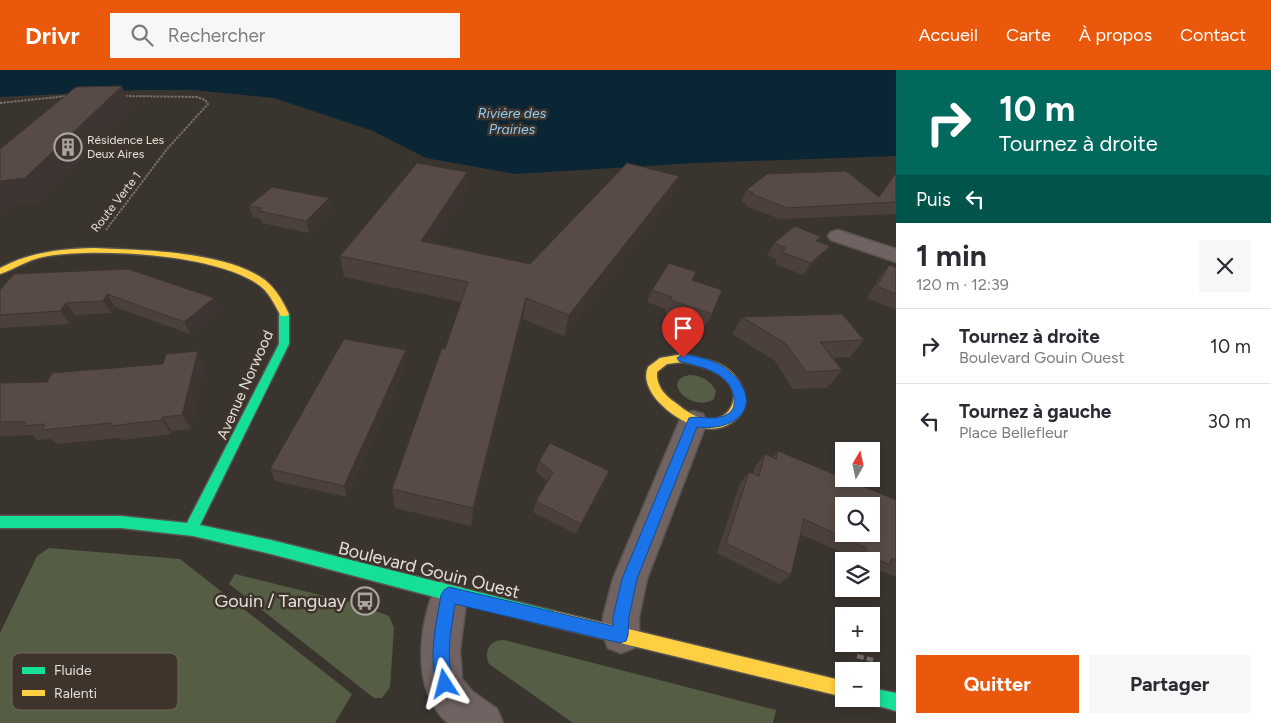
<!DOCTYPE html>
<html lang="fr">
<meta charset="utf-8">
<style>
body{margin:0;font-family:Figtree,sans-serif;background:#f7f7f7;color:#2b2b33;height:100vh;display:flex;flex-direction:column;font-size:19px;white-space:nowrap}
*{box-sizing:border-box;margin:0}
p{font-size:16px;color:#7c7c81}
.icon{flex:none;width:28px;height:28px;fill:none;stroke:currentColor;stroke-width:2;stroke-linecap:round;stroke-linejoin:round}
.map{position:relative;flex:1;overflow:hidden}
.sheet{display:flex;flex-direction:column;background:#fff;width:375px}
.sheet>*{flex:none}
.guide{background:#00695c;color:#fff;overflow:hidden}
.needle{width:32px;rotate:9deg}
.controls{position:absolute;left:835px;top:372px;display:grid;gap:10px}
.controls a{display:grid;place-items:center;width:45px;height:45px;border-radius:0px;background:#fff;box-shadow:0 2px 8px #0003;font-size:25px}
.pin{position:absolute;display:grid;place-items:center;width:42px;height:42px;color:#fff;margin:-51px -21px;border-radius:50% 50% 50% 0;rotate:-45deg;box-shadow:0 0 5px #0007}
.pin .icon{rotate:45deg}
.me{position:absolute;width:55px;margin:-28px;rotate:351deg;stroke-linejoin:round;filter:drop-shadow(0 0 4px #0008)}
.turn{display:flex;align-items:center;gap:18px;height:105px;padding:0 20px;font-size:22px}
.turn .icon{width:65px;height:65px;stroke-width:2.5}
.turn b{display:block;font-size:35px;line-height:42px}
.then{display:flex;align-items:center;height:48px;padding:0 20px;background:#0003;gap:10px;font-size:19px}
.round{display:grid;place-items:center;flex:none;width:52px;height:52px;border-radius:0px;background:#f7f7f7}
.summary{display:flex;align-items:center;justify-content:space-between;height:85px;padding:0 20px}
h1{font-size:30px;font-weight:700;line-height:38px}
.button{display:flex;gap:10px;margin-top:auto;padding:10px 20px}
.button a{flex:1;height:58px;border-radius:0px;background:#ea580c;color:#fff;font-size:20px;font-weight:700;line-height:58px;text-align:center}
.button a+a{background:#f7f7f7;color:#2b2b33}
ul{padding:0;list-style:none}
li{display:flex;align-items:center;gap:15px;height:75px;padding:0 20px;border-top:1px solid #e1e1e2}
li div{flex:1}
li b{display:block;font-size:19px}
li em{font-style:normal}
header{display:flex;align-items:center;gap:30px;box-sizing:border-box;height:70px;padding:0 25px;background:#ea580c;color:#fff}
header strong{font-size:24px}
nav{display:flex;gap:28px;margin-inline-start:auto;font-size:18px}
.search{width:350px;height:45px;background:#f7f7f7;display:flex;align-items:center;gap:12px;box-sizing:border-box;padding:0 18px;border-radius:0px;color:#7c7c81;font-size:19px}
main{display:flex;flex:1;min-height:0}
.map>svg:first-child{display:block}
</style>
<header>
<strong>Drivr</strong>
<div class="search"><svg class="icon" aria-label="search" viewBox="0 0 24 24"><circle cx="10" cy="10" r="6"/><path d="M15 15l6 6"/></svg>Rechercher</div>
<nav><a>Accueil</a><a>Carte</a><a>À propos</a><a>Contact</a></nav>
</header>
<main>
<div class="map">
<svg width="896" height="653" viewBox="0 0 896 653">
<rect width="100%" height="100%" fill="#3a342f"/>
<g fill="#555e44">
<path d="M691,305C702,306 711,311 716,321L714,329C690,344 659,308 691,305Z"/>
<polygon points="49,478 180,489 352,624 335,653 0,653 0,563 37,486"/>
<polygon points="235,504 353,533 389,546 394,558 390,617 382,628 374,628 229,514"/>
<path d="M504,570L776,640L773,653H573L489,594C483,581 490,570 504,570Z"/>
</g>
<polygon fill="#0a2534" points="0,0 896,0 896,86 695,93 516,104 426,88 373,61 274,28 193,20 139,20 0,27"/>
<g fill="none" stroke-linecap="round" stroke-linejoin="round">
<g stroke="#58534e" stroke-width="3">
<g id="street">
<polygon points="838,160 896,179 896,192 831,170 828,166 831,162"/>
<polygon points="693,341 703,344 707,352 647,509 639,547 639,565 634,578 621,583 608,578 603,565 603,547 613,509 679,352 683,344"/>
<path d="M449,507L461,513L467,525L460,580L462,609L472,621L497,639L503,653H448C410,620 419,554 437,513Z"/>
</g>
</g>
<g stroke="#58534e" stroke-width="3">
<g id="fast">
<polygon points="284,241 289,244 289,274 200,455 271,470 554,541 559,544 562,549 559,554 554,557 427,525 271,484 193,466 121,458 0,458 0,446 121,446 187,453 279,274 279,244"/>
<polygon points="871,618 896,623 896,641 865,632 864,629 871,629"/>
</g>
</g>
<g stroke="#58534e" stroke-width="3">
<g id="slow">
<path d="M94,178C142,180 225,181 265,210C276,219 283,231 289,244L287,246H281C274,234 269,221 256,213C212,184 94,177 43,187C27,190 15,199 0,204V198C30,182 60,179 94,178Z"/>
<path d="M683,284C694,287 706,289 717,293C740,302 759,336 731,353C707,369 672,348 656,329C649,320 643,308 648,297L660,288ZM683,292C699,296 717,299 728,312C741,327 730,350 710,349C696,349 686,341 676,333C665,326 656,316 657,302L667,294Z"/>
<polygon points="554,541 844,611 844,627 554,557 549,554 546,549 549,544"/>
</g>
</g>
<g stroke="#786d6b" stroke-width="2" stroke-dasharray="2.5 1" stroke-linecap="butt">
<polyline points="0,33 67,26"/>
<polyline points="106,160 167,79 208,34 205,30 197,27 123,26"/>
</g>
<polyline stroke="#786d6b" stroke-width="4.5" stroke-dasharray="7 3" stroke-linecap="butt" points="857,586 873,590"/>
<use href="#street" fill="#716362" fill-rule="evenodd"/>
<use href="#fast" fill="#16e098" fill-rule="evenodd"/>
<use href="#slow" fill="#ffcf43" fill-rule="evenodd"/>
</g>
<g fill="#4c403c">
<polygon points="467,102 466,121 433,173 530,194 672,126 564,266 523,249 471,456 395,438 392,419 445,279 461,232 344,207 340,186"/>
<polygon points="896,103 896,144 780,149 745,136 746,134 741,132 746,120 879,127"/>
<polygon points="329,128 331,139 309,163 262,153 261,149 253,147 249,136"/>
<polygon points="818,171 830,176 822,188 803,205 775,194 777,190 767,185 774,173"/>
<polygon points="889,195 896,197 896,240 867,228 880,207"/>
<polygon points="14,204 220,240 190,264 115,237 111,243 75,245 70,254 0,258 0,220"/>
<polygon points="693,210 712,244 705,256 665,242 666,239 647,232 652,220"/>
<polygon points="742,247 864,270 850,287 832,288 842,300 827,318 793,319 775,291 732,264"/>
<polygon points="406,280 407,293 347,427 275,411 270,399"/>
<polygon points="205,295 191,359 172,361 171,364 121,370 119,368 56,374 51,369 37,370 33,365 0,366 0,313 47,312"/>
<polygon points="778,381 896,430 896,507 882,501 875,505 871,503 871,491 851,491 852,487 800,464 791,505 779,514 717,483 740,413 749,402 753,404 756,395 765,384 773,387"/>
<polygon points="539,391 609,401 605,413 576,464 533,442 536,431 547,411 536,402"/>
</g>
<g fill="#3e3431">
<polygon points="122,16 132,38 41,133 10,136 0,146 0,111"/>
<polygon points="467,102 466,121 422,191 421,171"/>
<polygon points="679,106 672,126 564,266 569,245"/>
<polygon points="329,128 331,139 309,163 306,151"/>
<polygon points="830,176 822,188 803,205 811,193"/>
<polygon points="107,224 115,237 111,243 103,231"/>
<polygon points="214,228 220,240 190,264 184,252"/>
<polygon points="526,228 523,249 471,456 473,438"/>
<polygon points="66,233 75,245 70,254 60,241"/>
<polygon points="406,280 407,293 347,427 344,416"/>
<polygon points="198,281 205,295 191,359 182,345"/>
<polygon points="162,347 172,361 171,364 162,350"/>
<polygon points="609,401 605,413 576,464 581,454"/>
</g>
<g fill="#584b46" stroke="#3e3431" fill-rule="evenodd">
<polygon points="122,16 25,108 0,111 0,79 76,17"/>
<polygon points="417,93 467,102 421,171 530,194 627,93 679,106 569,245 526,228 473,438 392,419 442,278 445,279 468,212 340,186"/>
<polygon points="846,101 879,127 896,103 896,132 787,138 751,124 753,123 746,120 767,104"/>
<polygon points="272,117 329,128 306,151 259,141 262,138 249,136"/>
<polygon points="795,156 821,167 816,171 830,176 811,193 781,182 786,178 774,173"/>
<polygon points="669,193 696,202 692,210 722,220 712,244 670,230 672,227 652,220"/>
<polygon points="889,195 896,197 896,224 877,216"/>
<polygon points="128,199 214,228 184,252 107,224 103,231 66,233 60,241 0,245 0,220 14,204"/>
<polygon points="842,244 864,270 820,272 842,300 806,302 786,274 742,247"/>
<polygon points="344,269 406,280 344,416 270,399"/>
<polygon points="198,281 182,345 162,347 162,350 110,356 111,353 42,360 45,354 23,356 26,352 0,352 0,313 47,312 52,303 163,294 166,284"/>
<polygon points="550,373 609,401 581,454 536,431 553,402 539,391"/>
<path d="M778,381L896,430V490L891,488L890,495L866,485V478L804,449L791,505L726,473L749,402L759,406L765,384L776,389ZM844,436H871V464H844Z"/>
</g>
<path fill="#1a73e8" stroke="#114b97" d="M683,284C699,287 717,290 730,302C766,334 737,362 697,357L637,509L629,547L628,565L626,571L620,573L455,534C451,561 445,588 454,614L451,620L445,623L439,620C427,590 436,556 441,525L444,520L449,517L613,556V547L622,509L689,348C700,345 712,351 724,346C733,342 735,337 734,328C730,301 700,297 679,291L677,288Z"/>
<defs>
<g id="building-ring" transform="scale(1.4375)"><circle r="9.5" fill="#3e342b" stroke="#a9a29e" stroke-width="1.5"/><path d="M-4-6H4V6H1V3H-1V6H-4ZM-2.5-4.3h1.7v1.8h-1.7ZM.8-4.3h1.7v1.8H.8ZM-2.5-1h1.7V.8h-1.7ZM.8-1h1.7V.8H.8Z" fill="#a9a29e"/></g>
<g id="bus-ring" transform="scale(1.4375)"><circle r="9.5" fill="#3e342b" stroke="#a9a29e" stroke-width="1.5"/><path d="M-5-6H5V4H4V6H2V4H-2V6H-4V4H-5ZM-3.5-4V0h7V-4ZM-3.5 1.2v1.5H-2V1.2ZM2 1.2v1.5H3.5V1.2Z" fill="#a9a29e"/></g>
</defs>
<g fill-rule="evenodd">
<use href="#building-ring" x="68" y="77"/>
<use href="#bus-ring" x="365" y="531"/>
</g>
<g text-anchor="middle" stroke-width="5" stroke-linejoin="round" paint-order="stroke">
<g font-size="12" fill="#e5ded9" stroke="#3e342b" text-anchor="start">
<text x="87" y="74">Résidence Les<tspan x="87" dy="14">Deux Aires</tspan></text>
</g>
<g font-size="12" fill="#e5ded9" stroke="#3e342b">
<text transform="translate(116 132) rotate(-52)" y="4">Route Verte 1</text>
</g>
<g font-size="14" font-style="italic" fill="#8dcdf6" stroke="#3e342b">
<text x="512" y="48">Rivière des<tspan x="512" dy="16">Prairies</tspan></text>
</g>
<g font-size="15" fill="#e5ded9" stroke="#3e342b">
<text transform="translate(245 315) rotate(-66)" y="5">Avenue Norwood</text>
</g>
<g font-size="18" fill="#e5ded9" stroke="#3e342b">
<text transform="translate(429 500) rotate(14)" y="6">Boulevard Gouin Ouest</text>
</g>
<g font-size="18" fill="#e5ded9" stroke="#3e342b" text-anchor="end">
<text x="346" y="537">Gouin / Tanguay</text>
</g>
</g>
<rect x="12" y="583" width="166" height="57" rx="8" fill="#3e342b" stroke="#70675f" stroke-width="1"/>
<rect x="22" y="597" width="23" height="7" fill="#16e098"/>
<rect x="22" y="620" width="23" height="6" fill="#ffcf43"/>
<g font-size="14" fill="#e5ded9">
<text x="54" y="605">Fluide</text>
<text x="54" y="628">Ralenti</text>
</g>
</svg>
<div class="controls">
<a><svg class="needle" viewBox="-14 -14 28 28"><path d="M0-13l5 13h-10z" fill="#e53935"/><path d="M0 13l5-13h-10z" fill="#7c7c81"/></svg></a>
<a><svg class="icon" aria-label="search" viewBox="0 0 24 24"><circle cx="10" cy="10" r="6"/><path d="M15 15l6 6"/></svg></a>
<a><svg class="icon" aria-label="layers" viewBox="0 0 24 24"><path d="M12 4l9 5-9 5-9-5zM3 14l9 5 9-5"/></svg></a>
<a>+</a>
<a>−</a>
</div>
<div class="pin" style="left:683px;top:288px;background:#d93025"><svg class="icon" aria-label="arrive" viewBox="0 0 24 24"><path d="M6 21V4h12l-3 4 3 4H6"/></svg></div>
<svg class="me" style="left:445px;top:614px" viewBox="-20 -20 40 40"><path d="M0-17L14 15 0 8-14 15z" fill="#1a73e8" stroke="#fff" stroke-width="4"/></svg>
</div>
<section class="sheet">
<div class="guide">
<div class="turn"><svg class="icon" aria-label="right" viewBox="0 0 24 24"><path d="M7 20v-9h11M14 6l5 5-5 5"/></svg><div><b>10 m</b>Tournez à droite</div></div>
<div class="then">Puis<svg class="icon" aria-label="left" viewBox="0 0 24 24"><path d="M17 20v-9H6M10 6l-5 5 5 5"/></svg></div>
</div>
<div class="summary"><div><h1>1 min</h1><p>120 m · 12:39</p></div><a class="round"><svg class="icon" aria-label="close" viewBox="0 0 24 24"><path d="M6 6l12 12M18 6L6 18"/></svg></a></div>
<ul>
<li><svg class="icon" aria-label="right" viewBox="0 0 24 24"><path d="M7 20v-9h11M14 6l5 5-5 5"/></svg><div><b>Tournez à droite</b><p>Boulevard Gouin Ouest</p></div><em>10 m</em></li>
<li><svg class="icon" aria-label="left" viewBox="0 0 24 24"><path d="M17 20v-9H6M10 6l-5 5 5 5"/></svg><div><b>Tournez à gauche</b><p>Place Bellefleur</p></div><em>30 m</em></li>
</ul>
<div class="button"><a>Quitter</a><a>Partager</a></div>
</section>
</main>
